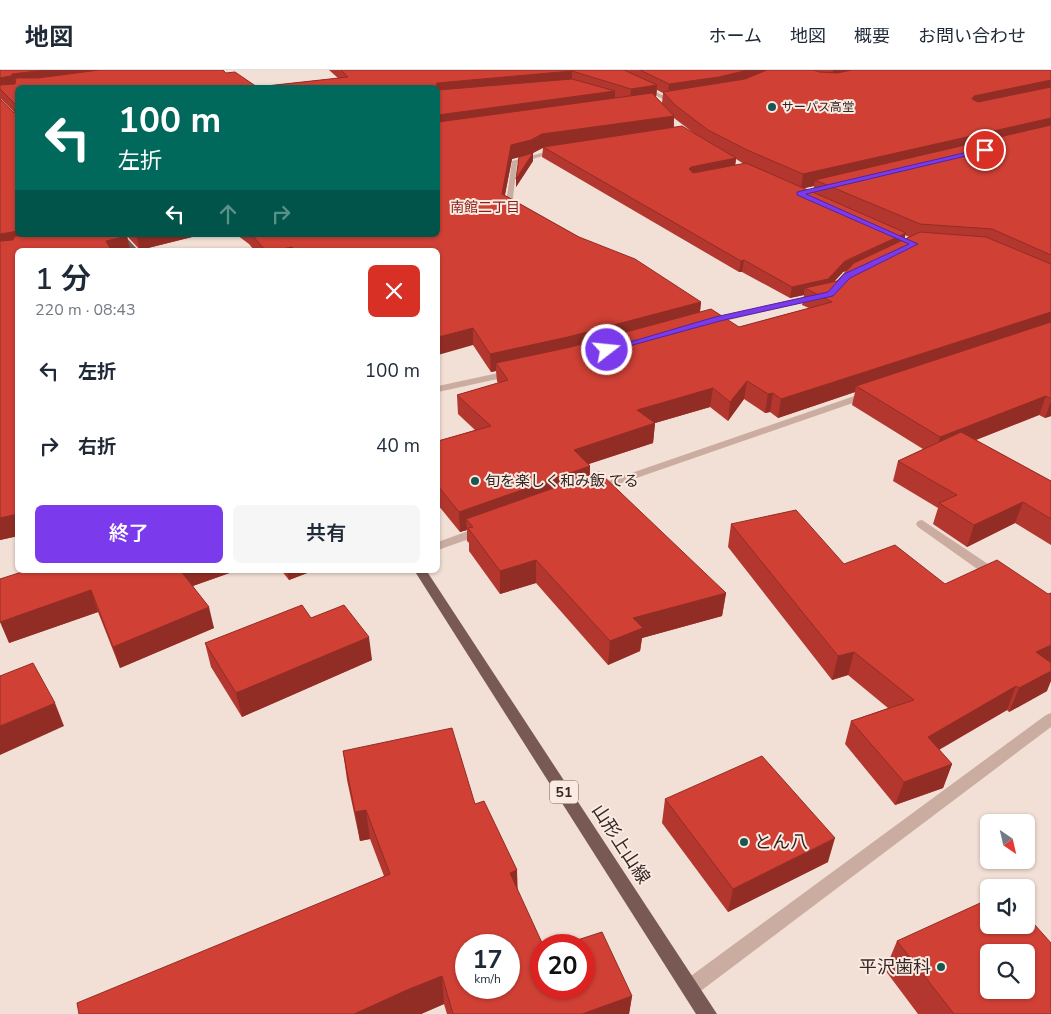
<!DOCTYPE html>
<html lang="ja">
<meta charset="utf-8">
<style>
body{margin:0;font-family:"Nunito Sans","Noto Sans JP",sans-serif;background:#f6f6f7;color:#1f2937;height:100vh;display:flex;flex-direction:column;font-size:19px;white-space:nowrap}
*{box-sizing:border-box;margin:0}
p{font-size:16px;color:#747a83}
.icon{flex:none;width:28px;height:28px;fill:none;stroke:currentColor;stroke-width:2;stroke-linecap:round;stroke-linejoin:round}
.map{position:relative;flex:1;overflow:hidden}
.panel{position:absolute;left:15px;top:178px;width:425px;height:325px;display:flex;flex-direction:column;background:#fff;border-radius:8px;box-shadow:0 1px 4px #0004}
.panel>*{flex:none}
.top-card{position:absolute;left:15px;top:15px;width:425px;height:152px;border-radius:8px;box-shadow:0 1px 4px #0004;background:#00695c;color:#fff;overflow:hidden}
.needle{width:32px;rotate:146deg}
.buttons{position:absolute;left:980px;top:744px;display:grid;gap:10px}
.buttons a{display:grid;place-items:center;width:55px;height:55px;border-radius:8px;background:#fff;box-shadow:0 1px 4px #0004;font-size:25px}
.speed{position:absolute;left:455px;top:864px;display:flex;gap:10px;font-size:25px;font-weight:700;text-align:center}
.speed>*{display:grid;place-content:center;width:65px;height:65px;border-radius:50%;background:#fff;box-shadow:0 1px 4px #0004;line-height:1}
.speed small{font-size:12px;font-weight:400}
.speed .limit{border:8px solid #d22;background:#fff;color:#111}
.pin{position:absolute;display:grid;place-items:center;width:42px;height:42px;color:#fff;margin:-21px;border:2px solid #fff;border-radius:50%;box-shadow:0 1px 5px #0007}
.me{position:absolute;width:55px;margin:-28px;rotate:74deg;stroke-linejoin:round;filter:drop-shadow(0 0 4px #0008)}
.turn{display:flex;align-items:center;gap:18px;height:105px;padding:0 20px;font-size:22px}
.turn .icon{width:65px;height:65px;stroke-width:2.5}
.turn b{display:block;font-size:35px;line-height:42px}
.lanes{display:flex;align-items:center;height:48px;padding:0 20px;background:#0003;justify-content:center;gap:25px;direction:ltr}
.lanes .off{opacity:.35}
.round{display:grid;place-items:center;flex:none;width:52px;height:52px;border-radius:8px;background:#f6f6f7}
.headline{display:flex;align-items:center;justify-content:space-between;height:85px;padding:0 20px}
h1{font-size:30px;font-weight:600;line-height:38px}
.cta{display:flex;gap:10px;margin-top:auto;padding:10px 20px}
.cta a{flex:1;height:58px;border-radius:8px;background:#7c3aed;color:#fff;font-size:20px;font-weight:600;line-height:58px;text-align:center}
.cta a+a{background:#f6f6f7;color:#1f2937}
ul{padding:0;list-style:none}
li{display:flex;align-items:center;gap:15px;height:75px;padding:0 20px}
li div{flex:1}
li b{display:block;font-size:19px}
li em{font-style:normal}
header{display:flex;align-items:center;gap:30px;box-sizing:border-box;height:70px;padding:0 25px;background:#fff;border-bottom:1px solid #e0e1e3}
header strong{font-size:24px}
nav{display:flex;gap:28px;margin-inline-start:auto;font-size:18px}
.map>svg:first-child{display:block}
</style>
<header>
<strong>地図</strong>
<nav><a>ホーム</a><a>地図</a><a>概要</a><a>お問い合わせ</a></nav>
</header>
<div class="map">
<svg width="1051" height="944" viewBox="0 0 1051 944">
<rect width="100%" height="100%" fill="#f2dfd5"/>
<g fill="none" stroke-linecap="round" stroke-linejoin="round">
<g fill="#cbaca0" fill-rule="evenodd">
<polygon points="640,16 644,16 672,30 667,31 640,18"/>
<polygon points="560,78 563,80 562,81 517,93 512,137 517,141 513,143 505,140 512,91"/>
<polygon points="820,223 823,224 823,228 708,255 703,252 708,249"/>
<polygon points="512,300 516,301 516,305 438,322 438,316"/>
<polygon points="869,321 874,324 873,326 599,421 591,421 589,419 591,417"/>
<polygon points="922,450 1000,502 1002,505 1000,508 990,508 918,457 916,454 918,451"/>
<polygon points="482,456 488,460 486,463 438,480 438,472"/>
</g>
<polygon fill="#cbaca0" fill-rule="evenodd" points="1051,643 1051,657 698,923 691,926 684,923 681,917 684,911 1046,645"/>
<g fill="#785954" fill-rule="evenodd">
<polygon points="116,165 124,165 138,180 130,180"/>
<polygon points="414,500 426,500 717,944 696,944"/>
</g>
</g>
<g fill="#b3372e" fill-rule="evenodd">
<path d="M0,0L226,3L257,17L338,8L329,0H1051V346L1045,348L1039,345L976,370L1051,411V475L1015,453L967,477L933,454L938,438L893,411L898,391L923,379L852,335L855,322L778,348L770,342L765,343L744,329L728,351L710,337L655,353L653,373L589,394L590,396V405L726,523L722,546L642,568L640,581L608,595L536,513L500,524L469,481V473L467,471V460L460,462L438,435V371L475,360L458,344L457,325L498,313L497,311L496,301L491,302L473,275L438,180H254L249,174L237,165H438V18L18,165H200L140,180L127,166L130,180H18V466L0,470L14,42L1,29H0ZM657,20L663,23L662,33L656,27ZM674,48L695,64L674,57ZM543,78L542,87L739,202H742L790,228L804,225L802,235L809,238L739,257L700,242L701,232L579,167L505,125L512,89L519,87L516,117L533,91V83ZM736,89L744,94L735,95ZM814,116L813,123L804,118ZM905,165L909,167L905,169ZM847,201L837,211H835L843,202Z"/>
<polygon points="731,454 844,494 945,514 1048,524 1047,621 1009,642 1007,640 939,680 952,694 943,718 895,735 845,674 851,651 888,638 848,605 832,610 728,477"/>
<polygon points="28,500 238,500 193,516 214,558 120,598 98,542 9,573"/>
<polygon points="281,500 315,500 289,510"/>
<polygon points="311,548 372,590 242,647 211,597 205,573"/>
<polygon points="343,681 475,734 517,800 517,820 541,918 632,926 629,944 447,944 444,934 421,944 79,944 384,806 370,769 360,771 347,710"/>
<polygon points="665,729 828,792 728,842 662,753"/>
<polygon points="897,871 1051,944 918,944 885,900"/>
</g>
<g fill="#922d25">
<polygon points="46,0 145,0 0,19 0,8 12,4"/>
<polygon points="748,0 778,0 753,10 668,26 669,14"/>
<polygon points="833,0 891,0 832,8"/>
<polygon points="572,1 572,13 438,26 438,18 436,18 437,13"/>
<polygon points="1051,10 1051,20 971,39 972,29 974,26"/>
<polygon points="657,15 656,28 630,31 631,19"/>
<polygon points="615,21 615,33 438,59 438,45"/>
<polygon points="674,46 673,59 542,78 533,83 533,91 516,117 516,109 531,84 512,89 502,139 502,124 511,75 542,64"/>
<polygon points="1051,48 1051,59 815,110 814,116 801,119 803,104"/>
<polygon points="736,88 735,98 690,107 689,99 691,97"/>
<polygon points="18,161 18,165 86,165 0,181 0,164"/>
<polygon points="906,163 903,174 843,202 826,220 805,218 804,225 790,228 792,217"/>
<polygon points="136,165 200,165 140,180"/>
<polygon points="127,166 130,180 108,180 106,171"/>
<polygon points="292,177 293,180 277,180"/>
<polygon points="744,190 742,202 739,202 741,191"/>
<polygon points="701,232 699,249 496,293 496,301 491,302 490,284"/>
<polygon points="1051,242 1051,256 856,316 855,322 778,348 781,329"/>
<polygon points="473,258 473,275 438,285 438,267"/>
<polygon points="747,311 744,329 728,351 730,332"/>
<polygon points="713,318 710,337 655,353 653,373 573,399 574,380 637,340"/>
<polygon points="773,323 770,342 765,343 768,324"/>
<polygon points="1046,326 1039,345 935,386 940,367"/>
<polygon points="1051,331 1051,346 1045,348"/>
<polygon points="590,396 589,416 473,457 466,449 467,460 460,462 459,442"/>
<polygon points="1023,432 1015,453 967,477 974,455"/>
<polygon points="18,444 18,466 0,470 0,448"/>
<polygon points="536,490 536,513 500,524 500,501"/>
<polygon points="179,500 238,500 184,519"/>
<polygon points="287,500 315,500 289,510"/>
<polygon points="91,520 98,542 9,573 0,552"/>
<polygon points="726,523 722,546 642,568 640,581 608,595 610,571 633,548"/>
<polygon points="209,537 214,558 120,598 113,577"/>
<polygon points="369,567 372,590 242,647 236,623"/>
<polygon points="1051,575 1051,593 1036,582"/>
<polygon points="854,582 848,605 832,610 838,586"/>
<polygon points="1051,601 1051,611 1047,621 1009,642 1019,618"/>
<polygon points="1016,616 1007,640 919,691 928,667"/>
<polygon points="55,633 64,656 0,685 0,656"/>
<polygon points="952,694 943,718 895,735 904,712"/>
<polygon points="366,740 370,769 360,771 355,742"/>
<polygon points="835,768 828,792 728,842 733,819"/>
<polygon points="517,800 518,829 510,803"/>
<polygon points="442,906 444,934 421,944 354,944 407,920"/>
<polygon points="632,926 629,944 582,944"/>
</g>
<g fill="#d04035" stroke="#922d25" fill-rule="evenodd">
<polygon points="0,0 46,0 12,4 11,6 0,8"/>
<polygon points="99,0 223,0 226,3 235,2 257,17 348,7 341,0 624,0 657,15 631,19 572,1 437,13 436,18 18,18 18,161 0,164 0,29 14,43 16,35 0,19 0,15 15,14 16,8 38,8"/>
<polygon points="640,0 748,0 719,7 669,14"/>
<polygon points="767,0 814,0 819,2 837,3 852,0 1051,0 1051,10 974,26 972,29 978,32 1051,17 1051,48 803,104 747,80 708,60 675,35 663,22 745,9"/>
<polygon points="572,9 615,21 438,45 438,20"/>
<polygon points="652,23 674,46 542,64 531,70 511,75 502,124 579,167 635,189 701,232 568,267 490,284 473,258 438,267 438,180 295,180 292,177 277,180 265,180 252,165 438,165 438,52"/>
<polygon points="1051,55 1051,185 992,159 920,154 815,110"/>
<polygon points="682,56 736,88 691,97 689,99 693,103 746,93 906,163 845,191 828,209 792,217 744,190 741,191 543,77"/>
<polygon points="533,83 516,109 519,87"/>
<polygon points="920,162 986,167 1051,194 1051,242 781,329 773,323 768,324 747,311 730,332 713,318 637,340 655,353 574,380 590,396 459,442 438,416 438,371 491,356 457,325 508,310 496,293 571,277 711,239 739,257 832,232 805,218 837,211 854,193"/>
<polygon points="38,165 126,165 127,166 106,171 111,180 18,180 18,444 0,448 0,171 13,170 15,166 34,166"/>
<polygon points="1051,252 1051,329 1046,326 940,367 856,316"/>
<polygon points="961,362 1051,411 1051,449 1023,432 974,455 939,433 957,425 898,391"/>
<polygon points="599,402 726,523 633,548 643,558 610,571 536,490 500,501 468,458 473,457 466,449"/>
<polygon points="796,440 844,494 895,475 945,514 997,490 1048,524 1051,523 1051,575 1036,582 1051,593 1051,601 1019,618 1016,616 928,667 952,694 904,712 851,651 914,630 854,582 838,586 731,454"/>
<polygon points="28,500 180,500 209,537 113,577 91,520 0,552 0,509"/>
<polygon points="302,535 311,548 344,535 369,567 236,623 205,573"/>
<polygon points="33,593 55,633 0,656 0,606"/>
<path d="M452,658L475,734L484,731L517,800L510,803L543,875H541V918H584V875H562L602,862L632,926L582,944H453L442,906L407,920L354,944H79L77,933L390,804L366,740L355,742L343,681ZM466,875H509V918H466Z"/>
<polygon points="762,686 835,768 733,819 665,729"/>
<path d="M989,829V855H1026V845L1051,873V944H954L897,871ZM989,882H1026V920H989Z"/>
</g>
<polygon fill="#7c3aed" stroke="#51269a" points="985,78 987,81 806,124 918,174 850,208 833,226 720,251 607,282 603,280 715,247 828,222 844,204 909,174 797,125 797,122"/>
<g fill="#175851" stroke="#faeae1" stroke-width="2">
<circle cx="772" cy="37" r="5"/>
<circle cx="475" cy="411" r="5"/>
<circle cx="744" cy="772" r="5"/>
<circle cx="941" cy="897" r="5"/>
</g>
<g text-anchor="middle" stroke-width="4" stroke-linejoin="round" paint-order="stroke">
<g font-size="12" fill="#342624" stroke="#faeae1" text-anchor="start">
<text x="782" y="41">サーパス高堂</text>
</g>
<g font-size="14" fill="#891f17" stroke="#faeae1">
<text x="485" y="142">南館二丁目</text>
</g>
<rect fill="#faeae1" stroke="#6f615d" stroke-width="1" x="550" y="710.5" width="28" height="23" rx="4"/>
<g font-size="14" font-weight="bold" fill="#342624">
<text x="564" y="727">51</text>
</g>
<g font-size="15" fill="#342624" stroke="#faeae1" text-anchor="start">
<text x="485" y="416">旬を楽しく和み飯 てる</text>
</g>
<g font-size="18" fill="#342624" stroke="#faeae1" text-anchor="start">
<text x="754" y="778">とん八</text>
<text x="931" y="903" text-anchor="end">平沢歯科</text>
</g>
<g font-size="18" fill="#342624" stroke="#faeae1">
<text transform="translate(621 774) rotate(57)" y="6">山形上山線</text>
</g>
</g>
</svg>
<div class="buttons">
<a><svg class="needle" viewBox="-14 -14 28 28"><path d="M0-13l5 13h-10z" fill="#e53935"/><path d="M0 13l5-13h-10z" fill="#747a83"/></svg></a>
<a><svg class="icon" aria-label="sound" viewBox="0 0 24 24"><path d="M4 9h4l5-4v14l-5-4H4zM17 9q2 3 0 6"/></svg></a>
<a><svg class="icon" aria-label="search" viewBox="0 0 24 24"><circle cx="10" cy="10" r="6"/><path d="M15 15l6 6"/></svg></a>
</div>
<div class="speed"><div>17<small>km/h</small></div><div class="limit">20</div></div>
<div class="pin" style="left:985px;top:80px;background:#d93025"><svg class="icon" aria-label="arrive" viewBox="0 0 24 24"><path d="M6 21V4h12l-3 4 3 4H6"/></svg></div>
<svg class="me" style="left:607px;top:280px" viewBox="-20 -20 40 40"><circle r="17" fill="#7c3aed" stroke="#fff" stroke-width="3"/><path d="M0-11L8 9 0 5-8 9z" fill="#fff"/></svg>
<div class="top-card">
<div class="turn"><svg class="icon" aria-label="left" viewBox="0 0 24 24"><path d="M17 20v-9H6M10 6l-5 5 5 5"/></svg><div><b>100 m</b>左折</div></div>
<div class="lanes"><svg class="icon" aria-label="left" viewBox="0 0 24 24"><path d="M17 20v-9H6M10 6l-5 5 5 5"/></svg><svg class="icon off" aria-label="ahead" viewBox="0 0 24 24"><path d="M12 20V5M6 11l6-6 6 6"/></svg><svg class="icon off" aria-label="right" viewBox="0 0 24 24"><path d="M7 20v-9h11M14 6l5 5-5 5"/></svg></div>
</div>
<section class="panel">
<div class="headline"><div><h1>1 分</h1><p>220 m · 08:43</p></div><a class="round" style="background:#d93025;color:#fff"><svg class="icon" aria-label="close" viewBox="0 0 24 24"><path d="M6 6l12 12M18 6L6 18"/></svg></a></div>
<ul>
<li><svg class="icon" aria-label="left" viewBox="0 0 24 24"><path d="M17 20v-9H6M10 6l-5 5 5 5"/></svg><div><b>左折</b></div><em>100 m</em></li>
<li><svg class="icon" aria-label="right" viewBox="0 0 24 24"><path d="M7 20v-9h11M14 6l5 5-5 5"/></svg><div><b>右折</b></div><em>40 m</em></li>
</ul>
<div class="cta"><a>終了</a><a>共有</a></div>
</section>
</div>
